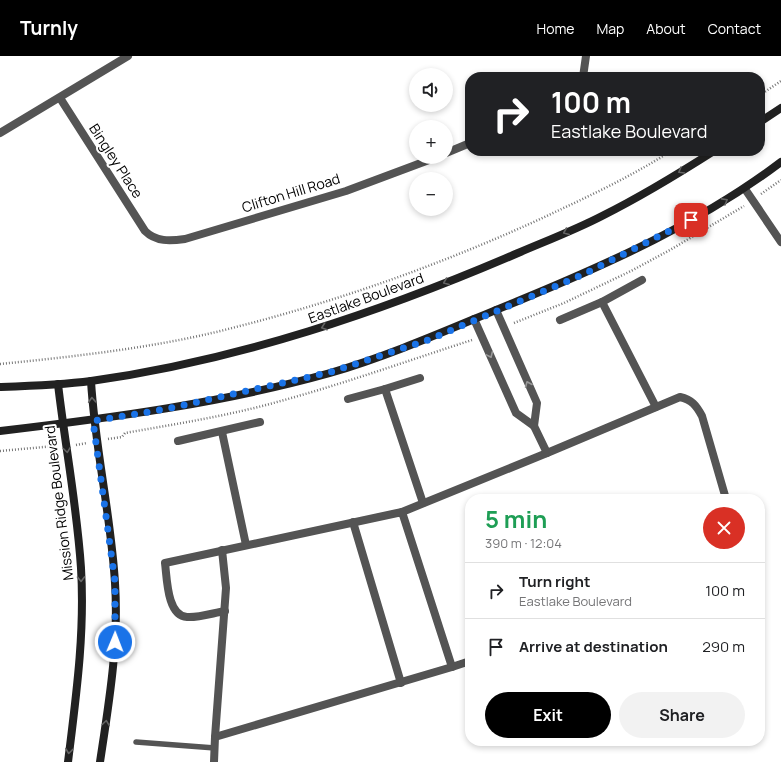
<!DOCTYPE html>
<meta charset="utf-8">
<style>
body{margin:0;font-family:Manrope,sans-serif;background:#f2f2f2;color:#202124;height:100vh;display:flex;flex-direction:column;font-size:15px;white-space:nowrap}
*{box-sizing:border-box;margin:0}
p{font-size:13px;color:#757577}
.icon{flex:none;width:22px;height:22px;fill:none;stroke:currentColor;stroke-width:2;stroke-linecap:round;stroke-linejoin:round}
.map{position:relative;flex:1;overflow:hidden}
.drawer{position:absolute;left:465px;top:438px;width:300px;height:252px;display:flex;flex-direction:column;background:#fff;border-radius:16px;box-shadow:0 2px 6px #0003}
.drawer>*{flex:none}
.top-card{position:absolute;left:465px;top:16px;width:300px;height:84px;border-radius:16px;box-shadow:0 2px 6px #0003;background:#202124;color:#fff;overflow:hidden}
.controls{position:absolute;left:409px;top:12px;display:grid;gap:8px}
.controls a{display:grid;place-items:center;width:44px;height:44px;border-radius:50%;background:#fff;box-shadow:0 2px 6px #0003;font-size:20px}
.pin{position:absolute;display:grid;place-items:center;width:34px;height:34px;color:#fff;margin:-17px;border-radius:8px;box-shadow:0 2px 6px #0006}
.me{position:absolute;width:44px;margin:-22px;rotate:1deg;stroke-linejoin:round;filter:drop-shadow(0 0 3px #0008)}
.turn{display:flex;align-items:center;gap:14px;height:84px;padding:0 20px;font-size:18px}
.turn .icon{width:52px;height:52px;stroke-width:2.5}
.turn b{display:block;font-size:28px;line-height:34px}
.round{display:grid;place-items:center;flex:none;width:42px;height:42px;border-radius:21px;background:#f2f2f2}
.headline{display:flex;align-items:center;justify-content:space-between;height:68px;padding:0 20px}
h1{font-size:24px;font-weight:700;line-height:30px;color:#1e9e55}
.primary-button{display:flex;gap:8px;margin-top:auto;padding:8px 20px}
.primary-button a{flex:1;height:46px;border-radius:24px;background:#000;color:#fff;font-size:16px;font-weight:700;line-height:46px;text-align:center}
.primary-button a+a{background:#f2f2f2;color:#202124}
ul{padding:0;list-style:none}
li{display:flex;align-items:center;gap:12px;height:56px;padding:0 20px;border-top:1px solid #e0e0e0}
li div{flex:1}
li b{display:block;font-size:15px}
li em{font-style:normal}
header{display:flex;align-items:center;gap:24px;box-sizing:border-box;height:56px;padding:0 20px;background:#000;color:#fff}
header strong{font-size:19px}
nav{display:flex;gap:22px;margin-inline-start:auto;font-size:14px}
.map>svg:first-child{display:block}
</style>
<header>
<strong>Turnly</strong>
<nav><a>Home</a><a>Map</a><a>About</a><a>Contact</a></nav>
</header>
<div class="map">
<svg width="781" height="706" viewBox="0 0 781 706">
<rect width="100%" height="100%" fill="#fff"/>
<g fill="none" stroke-linecap="round" stroke-linejoin="round">
<g stroke="#767676" stroke-width="2.5" stroke-dasharray="1 2" stroke-linecap="butt">
<polyline points="760,39 781,25"/>
<polyline points="761,138 781,124"/>
<polyline points="514,267 564,247 631,215 670,194 744,150"/>
<path d="M0,308C70,301 143,293 212,277C324,250 433,212 538,164C583,143 629,122 671,95"/>
<path d="M108,383L122,381L125,377C176,368 227,360 277,346C343,328 407,305 472,284"/>
<polyline points="76,389 87,387"/>
<polyline points="0,395 55,390"/>
</g>
<polyline stroke="#545454" stroke-width="5.5" points="136,686 215,692"/>
<g stroke="#545454" stroke-width="8">
<polyline points="583,21 586,0"/>
<path d="M60,42L145,175C156,186 170,185 185,183L346,135L437,101"/>
<polyline points="0,77 128,0"/>
<polyline points="446,97 470,87"/>
<polyline points="745,133 781,186"/>
<polyline points="642,224 602,246 656,351"/>
<polyline points="474,263 516,357 534,370 537,347 496,254"/>
<polyline points="560,264 602,246"/>
<polyline points="385,333 420,322"/>
<polyline points="348,343 385,333 423,447"/>
<path d="M534,370L547,397L680,341C692,344 696,349 702,360L726,443"/>
<polyline points="222,376 246,489"/>
<polyline points="178,385 260,366"/>
<polyline points="402,456 547,397"/>
<polyline points="353,466 401,627"/>
<path d="M225,555C213,557 198,562 187,561C167,560 167,522 165,507L402,456L452,611L470,605"/>
<polyline points="215,681 226,532 222,494"/>
<polyline points="214,706 215,681 452,611"/>
</g>
<g stroke="#212121" stroke-width="8">
<polyline points="760,66 781,52"/>
<path d="M91,325C95,393 111,459 115,527C119,588 109,646 100,706"/>
<path d="M58,328C65,389 77,450 81,512C85,577 76,641 68,706"/>
<path d="M0,331C30,330 61,329 91,325C239,304 381,256 518,197C546,185 575,174 602,160C640,141 678,118 714,95"/>
<path d="M0,375C111,362 223,347 330,317C395,298 456,270 518,245C610,207 702,166 781,106"/>
</g>
</g>
<defs><path id="oneway-chevron" d="M-2-3.5L2.5 0L-2 3.5" fill="none" stroke-width="1.6" stroke-linecap="round" stroke-linejoin="round"/></defs>
<g stroke="#646464">
<use href="#oneway-chevron" transform="translate(681 115) rotate(150)"/>
<use href="#oneway-chevron" transform="translate(725 145) rotate(-29)"/>
<use href="#oneway-chevron" transform="translate(566 176) rotate(157)"/>
<use href="#oneway-chevron" transform="translate(446 226) rotate(159)"/>
<use href="#oneway-chevron" transform="translate(324 271) rotate(161)"/>
<use href="#oneway-chevron" transform="translate(92 344) rotate(-93)"/>
<use href="#oneway-chevron" transform="translate(67 394) rotate(82)"/>
<use href="#oneway-chevron" transform="translate(81 523) rotate(89)"/>
<use href="#oneway-chevron" transform="translate(106 667) rotate(-82)"/>
<use href="#oneway-chevron" transform="translate(69 695) rotate(97)"/>
</g>
<g stroke="#989898">
<use href="#oneway-chevron" transform="translate(490 299) rotate(66)"/>
<use href="#oneway-chevron" transform="translate(528 328) rotate(-113)"/>
</g>
<g fill="none" stroke-linecap="round" stroke-linejoin="round">
<polyline stroke="#1a73e8" stroke-width="7" stroke-dasharray="0 12.6" points="115,586 115,526 93,365 166,353 331,316 428,284 582,219 691,164"/>
</g>
<g text-anchor="middle" stroke-width="4" stroke-linejoin="round" paint-order="stroke">
<g font-size="14" fill="#000" stroke="#fff">
<text transform="translate(116 105) rotate(57)" y="5">Bingley Place</text>
<text transform="translate(291 137) rotate(-17)" y="5">Clifton Hill Road</text>
<text transform="translate(366 242) rotate(-20)" y="5">Eastlake Boulevard</text>
<text transform="translate(59 447) rotate(-97)" y="5">Mission Ridge Boulevard</text>
</g>
</g>
</svg>
<div class="controls">
<a><svg class="icon" aria-label="sound" viewBox="0 0 24 24"><path d="M4 9h4l5-4v14l-5-4H4zM17 9q2 3 0 6"/></svg></a>
<a>+</a>
<a>−</a>
</div>
<div class="pin" style="left:691px;top:164px;background:#d93025"><svg class="icon" aria-label="arrive" viewBox="0 0 24 24"><path d="M6 21V4h12l-3 4 3 4H6"/></svg></div>
<svg class="me" style="left:115px;top:586px" viewBox="-20 -20 40 40"><circle r="17" fill="#1a73e8" stroke="#fff" stroke-width="3"/><path d="M0-11L8 9 0 5-8 9z" fill="#fff"/></svg>
<div class="top-card">
<div class="turn"><svg class="icon" aria-label="right" viewBox="0 0 24 24"><path d="M7 20v-9h11M14 6l5 5-5 5"/></svg><div><b>100 m</b>Eastlake Boulevard</div></div>
</div>
<section class="drawer">
<div class="headline"><div><h1>5 min</h1><p>390 m · 12:04</p></div><a class="round" style="background:#d93025;color:#fff"><svg class="icon" aria-label="close" viewBox="0 0 24 24"><path d="M6 6l12 12M18 6L6 18"/></svg></a></div>
<ul>
<li><svg class="icon" aria-label="right" viewBox="0 0 24 24"><path d="M7 20v-9h11M14 6l5 5-5 5"/></svg><div><b>Turn right</b><p>Eastlake Boulevard</p></div><em>100 m</em></li>
<li><svg class="icon" aria-label="arrive" viewBox="0 0 24 24"><path d="M6 21V4h12l-3 4 3 4H6"/></svg><div><b>Arrive at destination</b></div><em>290 m</em></li>
</ul>
<div class="primary-button"><a>Exit</a><a>Share</a></div>
</section>
</div>
